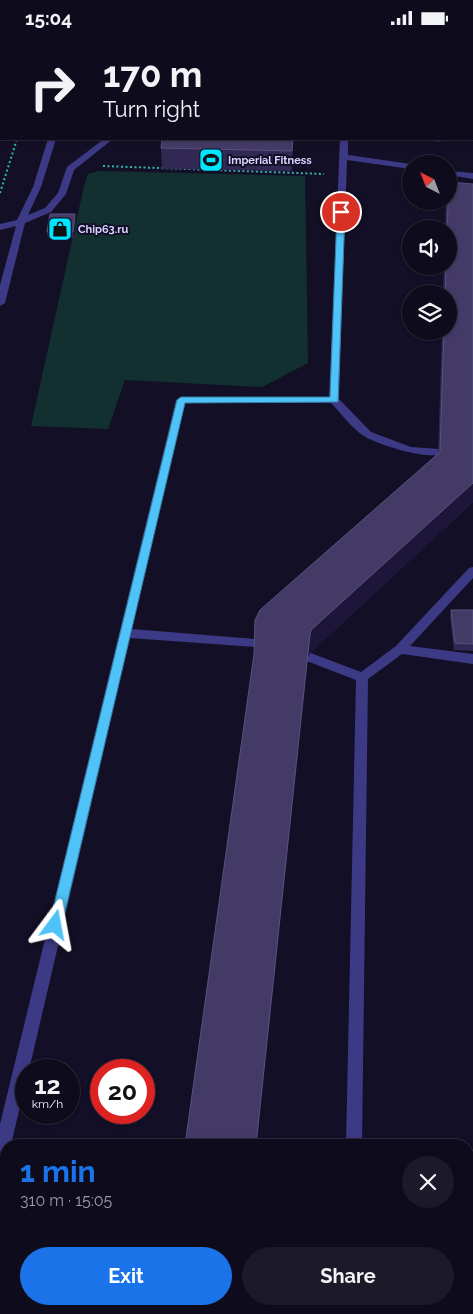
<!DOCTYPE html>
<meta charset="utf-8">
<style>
body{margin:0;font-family:Raleway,sans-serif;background:#1c1929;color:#f1f3f6;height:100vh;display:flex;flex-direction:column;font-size:19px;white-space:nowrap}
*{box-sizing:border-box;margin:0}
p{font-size:16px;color:#9b9ba3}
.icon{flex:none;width:28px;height:28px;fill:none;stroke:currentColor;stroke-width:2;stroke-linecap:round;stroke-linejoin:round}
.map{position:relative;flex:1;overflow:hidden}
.panel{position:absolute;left:0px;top:1104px;width:474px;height:176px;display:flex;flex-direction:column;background:#0e0b1c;border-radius:20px 20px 0 0;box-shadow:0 1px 4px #0004,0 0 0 1px #2e2b3b}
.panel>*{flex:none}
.guide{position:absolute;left:0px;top:0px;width:474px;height:105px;box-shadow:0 1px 4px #0004,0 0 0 1px #2e2b3b;background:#0e0b1c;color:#f1f3f6;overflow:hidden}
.needle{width:32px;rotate:318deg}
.tools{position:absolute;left:402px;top:120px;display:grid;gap:10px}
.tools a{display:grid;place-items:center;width:55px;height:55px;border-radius:50%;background:#0e0b1c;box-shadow:0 1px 4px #0004,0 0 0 1px #2e2b3b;font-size:25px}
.speed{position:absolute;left:15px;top:1024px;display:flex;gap:10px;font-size:25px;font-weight:700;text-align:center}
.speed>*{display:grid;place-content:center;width:65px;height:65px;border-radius:50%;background:#0e0b1c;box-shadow:0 1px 4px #0004,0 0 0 1px #2e2b3b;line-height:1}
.speed small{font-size:12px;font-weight:400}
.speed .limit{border:8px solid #d22;background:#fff;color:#111}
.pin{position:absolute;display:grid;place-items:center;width:42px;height:42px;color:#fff;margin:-21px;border:2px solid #fff;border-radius:50%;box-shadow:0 1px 5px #0007}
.me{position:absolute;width:55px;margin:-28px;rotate:13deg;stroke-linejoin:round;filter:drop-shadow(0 0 4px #0008)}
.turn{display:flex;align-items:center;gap:18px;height:105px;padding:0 20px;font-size:22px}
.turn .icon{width:65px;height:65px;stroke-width:2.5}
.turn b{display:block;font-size:35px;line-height:42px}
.round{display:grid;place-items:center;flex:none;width:52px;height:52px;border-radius:26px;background:#1c1929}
.summary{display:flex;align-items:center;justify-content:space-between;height:85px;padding:0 20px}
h1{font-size:30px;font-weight:700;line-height:38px;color:#1a73e8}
.primary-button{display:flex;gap:10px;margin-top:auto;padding:10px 20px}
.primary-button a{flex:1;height:58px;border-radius:30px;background:#1a73e8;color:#fff;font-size:20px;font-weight:700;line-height:58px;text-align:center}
.primary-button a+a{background:#1c1929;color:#f1f3f6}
.status{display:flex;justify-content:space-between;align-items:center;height:35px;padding:0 25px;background:#0e0b1c;direction:ltr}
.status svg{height:14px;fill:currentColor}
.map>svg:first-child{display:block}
</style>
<div class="status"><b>15:04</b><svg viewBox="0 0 49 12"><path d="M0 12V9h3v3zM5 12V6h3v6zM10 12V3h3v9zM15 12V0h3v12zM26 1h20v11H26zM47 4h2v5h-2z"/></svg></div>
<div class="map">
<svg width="473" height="1279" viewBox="0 0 473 1279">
<rect width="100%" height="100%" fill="#130f26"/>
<polygon fill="#12302f" points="99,136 305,141 308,328 262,352 125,345 108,394 31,391 84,151 88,139"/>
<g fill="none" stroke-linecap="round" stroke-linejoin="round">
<g stroke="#2fb8b0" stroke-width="2" stroke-dasharray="2 2.5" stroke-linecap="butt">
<polyline points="424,0 426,1"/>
<polyline points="429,1 433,0"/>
<polyline points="103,131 324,139"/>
<polyline points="0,158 17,104"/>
</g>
<g fill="#3d3a85" fill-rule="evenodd">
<rect x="77" y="0" width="8" height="1"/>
<rect x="134" y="0" width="8" height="1"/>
<rect x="347" y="0" width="8" height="1"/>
<polygon points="48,104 56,104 41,152 28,180 45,173 58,158 67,132 104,104 113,104 74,135 66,159 51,177 25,188 5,268 0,271 0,250 16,191 0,195 0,189 17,185 33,152"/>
<path d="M340,104H348V120L411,129V134L347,125L339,364L371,397L411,412L439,414L444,417C434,428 376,409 364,401C352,394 341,378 331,368H185L132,594L255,604L261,608L255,612L130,603L29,1035H26V1046L11,1110H6V1128L0,1131V1089L176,365L181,362H329Z"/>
<polygon points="449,136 473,138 473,144 449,140"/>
<polygon points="473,532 473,543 410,611 473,619 473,629 402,619 368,644 362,1110 346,1110 356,645 304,625 302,622 304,619 308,617 361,637 396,611 469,533"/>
<rect x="343" y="1274" width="18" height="5"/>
</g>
<g stroke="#c25bff" stroke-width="12">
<polyline points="20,1 21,0"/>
<polyline points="0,57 1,54"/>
</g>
</g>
<g fill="#312854">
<polygon points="178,0 308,0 307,1 178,1"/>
<polygon points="293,104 292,136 162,134 161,113"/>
<polygon points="410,104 441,104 441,107"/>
<polygon points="446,166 449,166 473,467 310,618 308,622 254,619 438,419 442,296 449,296 449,259 443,259 444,231 449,231 449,194 445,194"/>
<polygon points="75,179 76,186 74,203 48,203 47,197"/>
<polygon points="451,575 473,575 473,616 454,615 450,582"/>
</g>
<g fill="#1d163a">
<polygon points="75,179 76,186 74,203 73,197"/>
<polygon points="473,448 473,467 310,618 308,622 257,1110 256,1110 310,599 311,595"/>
</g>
<g fill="#433a66" stroke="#5a527e">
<rect x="178" y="0" width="117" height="1"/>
<polygon points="162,104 293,104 292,116 161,113"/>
<polygon points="449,147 473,149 473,448 311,595 310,599 256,1110 185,1110 254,619 255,585 260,575 440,417 444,296 449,296 449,259 445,259 446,231 449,231 449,194 447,194"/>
<polygon points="50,179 75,179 73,197 47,197"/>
<polygon points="451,575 473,575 473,609 455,608"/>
<polygon points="162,1274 239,1274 238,1279 161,1279"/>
</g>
<polygon fill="#4fc3f7" stroke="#337fa1" points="341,175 345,177 338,367 185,368 62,890 60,894 55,895 51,894 49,890 177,365 181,362 330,362 337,177"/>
<defs>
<g id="stadium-square" transform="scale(1.25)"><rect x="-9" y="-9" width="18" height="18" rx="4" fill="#00e5ff" stroke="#130f26"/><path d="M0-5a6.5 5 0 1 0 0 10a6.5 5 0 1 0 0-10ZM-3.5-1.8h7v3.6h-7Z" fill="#111"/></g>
<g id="shop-square" transform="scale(1.25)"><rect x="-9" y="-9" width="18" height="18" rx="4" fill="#00e5ff" stroke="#130f26"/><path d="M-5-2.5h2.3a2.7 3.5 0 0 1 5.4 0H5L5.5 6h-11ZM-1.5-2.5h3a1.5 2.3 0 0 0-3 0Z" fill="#111"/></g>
</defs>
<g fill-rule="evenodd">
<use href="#stadium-square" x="211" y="125"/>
<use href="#shop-square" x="60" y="194"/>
</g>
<g text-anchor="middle" stroke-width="4" stroke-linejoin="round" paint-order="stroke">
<g font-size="11" font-weight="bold" fill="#d9d4ff" stroke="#130f26" text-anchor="start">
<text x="228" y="129">Imperial Fitness</text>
<text x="78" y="198">Chip63.ru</text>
</g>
</g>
</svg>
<div class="tools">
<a><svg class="needle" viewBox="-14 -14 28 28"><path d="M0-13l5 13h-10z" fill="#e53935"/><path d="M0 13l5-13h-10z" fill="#9b9ba3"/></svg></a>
<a><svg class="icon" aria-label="sound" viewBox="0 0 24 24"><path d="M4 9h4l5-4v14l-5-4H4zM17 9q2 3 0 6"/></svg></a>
<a><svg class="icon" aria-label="layers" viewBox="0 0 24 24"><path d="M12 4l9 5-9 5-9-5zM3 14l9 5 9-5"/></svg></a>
</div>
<div class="speed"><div>12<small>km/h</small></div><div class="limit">20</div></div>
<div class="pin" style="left:341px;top:177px;background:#d93025"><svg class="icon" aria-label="arrive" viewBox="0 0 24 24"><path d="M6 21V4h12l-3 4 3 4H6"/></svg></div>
<svg class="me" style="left:55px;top:890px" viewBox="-20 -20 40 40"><path d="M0-17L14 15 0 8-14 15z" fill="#4fc3f7" stroke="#fff" stroke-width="4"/></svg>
<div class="guide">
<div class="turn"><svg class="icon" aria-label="right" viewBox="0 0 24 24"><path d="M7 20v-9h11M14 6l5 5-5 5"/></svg><div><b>170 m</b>Turn right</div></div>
</div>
<section class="panel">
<div class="summary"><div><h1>1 min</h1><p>310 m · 15:05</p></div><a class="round"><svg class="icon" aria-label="close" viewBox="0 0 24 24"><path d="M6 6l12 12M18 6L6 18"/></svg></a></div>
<div class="primary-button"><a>Exit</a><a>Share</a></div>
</section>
</div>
